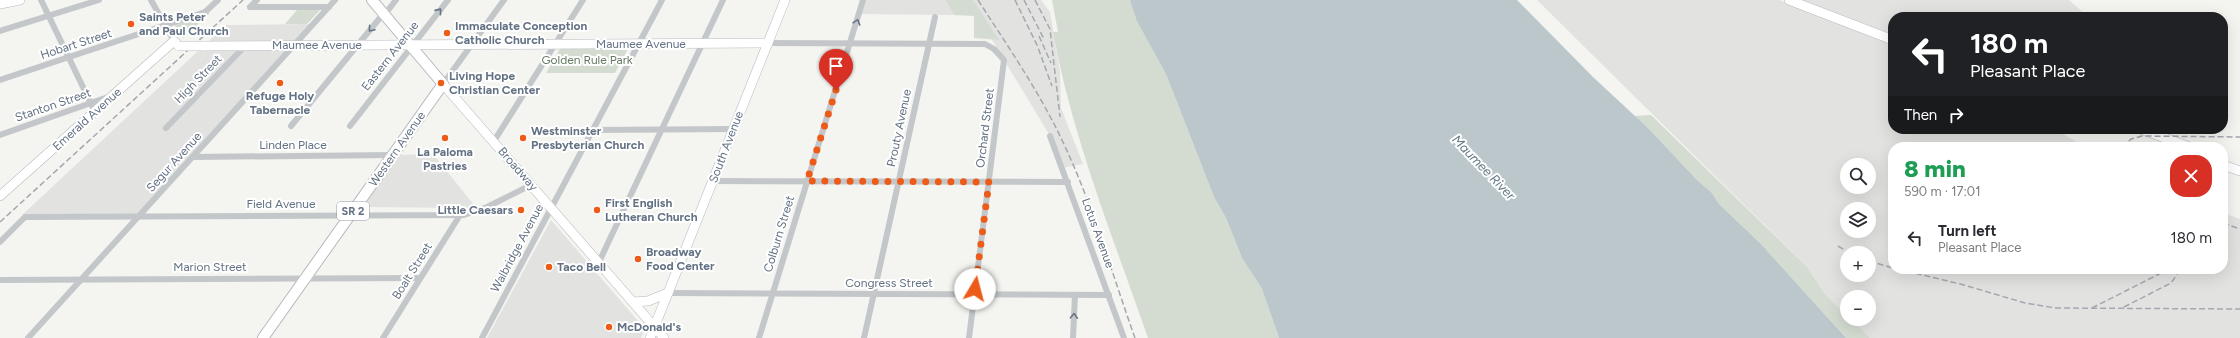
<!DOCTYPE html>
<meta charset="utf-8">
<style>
body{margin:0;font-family:Figtree,sans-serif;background:#f2f2f3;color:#2b2b33;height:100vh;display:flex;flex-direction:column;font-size:15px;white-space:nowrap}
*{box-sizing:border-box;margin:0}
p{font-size:13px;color:#7c7c81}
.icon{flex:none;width:22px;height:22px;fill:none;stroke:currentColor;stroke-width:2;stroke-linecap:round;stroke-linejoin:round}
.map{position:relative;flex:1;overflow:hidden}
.side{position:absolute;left:1888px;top:142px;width:340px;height:132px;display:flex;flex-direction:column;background:#fff;border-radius:16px;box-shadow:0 4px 16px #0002}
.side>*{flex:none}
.banner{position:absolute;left:1888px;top:12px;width:340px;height:122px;border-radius:16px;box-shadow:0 4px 16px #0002;background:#202124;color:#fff;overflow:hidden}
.fabs{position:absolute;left:1840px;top:158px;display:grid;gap:8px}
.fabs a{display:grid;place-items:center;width:36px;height:36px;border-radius:50%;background:#fff;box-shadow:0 4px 16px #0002;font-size:20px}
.pin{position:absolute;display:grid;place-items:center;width:34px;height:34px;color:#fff;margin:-41px -17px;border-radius:50% 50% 50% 0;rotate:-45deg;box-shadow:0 0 4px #0007}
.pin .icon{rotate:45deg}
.me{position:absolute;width:44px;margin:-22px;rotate:8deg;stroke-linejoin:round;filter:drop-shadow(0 0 3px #0008)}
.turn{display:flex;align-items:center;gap:14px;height:84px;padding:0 16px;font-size:18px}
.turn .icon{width:52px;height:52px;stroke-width:2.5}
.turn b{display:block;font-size:28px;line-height:34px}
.then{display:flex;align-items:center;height:38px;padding:0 16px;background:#0003;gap:8px;font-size:15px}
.round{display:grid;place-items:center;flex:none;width:42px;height:42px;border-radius:16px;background:#f2f2f3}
.head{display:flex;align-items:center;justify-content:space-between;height:68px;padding:0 16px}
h1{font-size:24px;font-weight:800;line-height:30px;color:#1e9e55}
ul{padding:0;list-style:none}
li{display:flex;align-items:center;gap:12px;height:56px;padding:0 16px}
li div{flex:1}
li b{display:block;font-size:15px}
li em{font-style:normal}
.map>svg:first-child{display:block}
</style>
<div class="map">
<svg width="2240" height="338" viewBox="0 0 2240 338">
<rect width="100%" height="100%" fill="#f4f4f0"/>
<g fill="#e2e3e1" fill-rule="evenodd">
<polygon points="863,0 945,0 954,15 859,14"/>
<polygon points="968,0 1041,0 1050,12 1060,72 1061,108 1083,164 1062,168 1050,136"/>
<path d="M1537,0H1779L1893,43V129H2054L2086,147H1893V269H2223V213L2240,219V338H1870L1851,319H1869V297H1847V316L1825,294L1807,267ZM1847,165H1869V187H1847ZM1847,209H1869V231H1847ZM1847,253H1869V275H1847Z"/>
<polygon points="1801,0 2069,0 2088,17 1893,17 1892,34"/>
<polygon points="310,24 137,214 22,215 226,25"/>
<polygon points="433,154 474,205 467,208 362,207 399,155"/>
<polygon points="551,220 645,329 641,338 487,338"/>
</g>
<g fill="#d4dcd1">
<polygon points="945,0 973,0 999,40 974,38 974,16 954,15"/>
<path d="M1052,0H1130L1143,31L1166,74L1214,197L1226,218L1242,258L1262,289L1279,338H1148C1113,237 1072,137 1053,32H1058Z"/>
<polygon points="297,10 320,10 307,24 285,24"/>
<polygon points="206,13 210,13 183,38 174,24"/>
<polygon points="561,47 629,47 615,73 546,73"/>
<polygon points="1651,115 1807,267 1825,294 1847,316 1847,319 1851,319 1870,338 1846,338 1761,244 1719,204 1712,193 1697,180 1650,130 1633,116"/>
</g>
<polygon fill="#bcc7cc" points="1130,0 1517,0 1593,77 1650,130 1697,180 1712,193 1719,204 1761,244 1846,338 1279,338 1262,289 1242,258 1226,218 1214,197 1166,74 1137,21"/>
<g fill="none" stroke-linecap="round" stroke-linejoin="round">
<g stroke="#b6babf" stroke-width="10">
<g id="secondary">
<polyline points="1789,0 1893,40"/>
<polyline points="0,4 20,0"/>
<polyline points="204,46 768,43"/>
<polyline points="443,84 664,338"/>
<polyline points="2140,129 2190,147"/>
<polyline points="2223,165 2240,171"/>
<polyline points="0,196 174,41 179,46"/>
<polyline points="633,302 648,301 668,293"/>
<polyline points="650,338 785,0"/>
</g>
</g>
<g stroke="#b6babe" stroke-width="12">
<polyline id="primary" points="263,338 443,84 372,0"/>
</g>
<g stroke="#c4c7ca" stroke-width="6">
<polyline points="41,0 95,112"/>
<polyline points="151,0 174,41"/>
<polyline points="250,7 329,7"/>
<polyline points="250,7 257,0"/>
<polyline points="385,14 396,0"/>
<polyline points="0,31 99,0"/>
<polyline points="768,43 985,44 994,49 1004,60 969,338"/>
<polyline points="0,80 205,12 218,0"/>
<polyline points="443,84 504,0"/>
<polyline points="291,126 384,13"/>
<polyline points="350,126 448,0"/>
<polyline points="166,128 245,46"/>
<polyline points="593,130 733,129"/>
<polyline points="0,135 108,97"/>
<polyline points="1050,136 1124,338"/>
<polyline points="494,141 583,0"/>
<polyline points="193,157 393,155"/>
<polyline points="713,181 1068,182"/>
<polyline points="0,242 25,217 464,215 487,207 531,185"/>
<polyline points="599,262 723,0"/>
<polyline points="0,280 420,278"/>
<polyline points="668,293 1109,295"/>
<polyline points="28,338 335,0"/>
<polyline points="383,338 460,215"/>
<polyline points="482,338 662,0"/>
<polyline points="759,338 863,0"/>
<polyline points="864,338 935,17"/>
<polyline points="1073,338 1075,295"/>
</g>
<use href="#secondary" stroke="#fff" stroke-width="9"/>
<use href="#primary" stroke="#fff" stroke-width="10"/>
<g stroke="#a3a8af" stroke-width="1.5" stroke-dasharray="6 3" stroke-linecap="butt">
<path d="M978,0C1007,45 1038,90 1061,138C1092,202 1111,271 1135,338"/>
<polyline points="1015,0 1037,45 1052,86"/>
<polyline points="1024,0 1044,39"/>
<polyline points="1035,0 1050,29 1060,117"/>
<polyline points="1039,36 1051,63"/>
<polyline points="2122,147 2131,139 2142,136 2240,137"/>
<polyline points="0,222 243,0"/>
<polyline points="2223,223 2240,229"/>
<polyline points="1838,246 1850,253"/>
<polyline points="1869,261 1893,268"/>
<polyline points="1898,269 1964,285 2025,303 2056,308 2240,309"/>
<polyline points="2124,307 2171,283 2181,269"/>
<polyline points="2092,308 2169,269"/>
</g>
<g stroke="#b6babf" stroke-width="10" stroke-linecap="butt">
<polyline id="secondary-bridge" points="179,46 204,46"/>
</g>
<use href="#secondary-bridge" stroke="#fff" stroke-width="9"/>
</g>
<defs><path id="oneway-chevron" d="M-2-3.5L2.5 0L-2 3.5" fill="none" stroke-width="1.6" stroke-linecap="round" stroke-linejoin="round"/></defs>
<g stroke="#677587">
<use href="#oneway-chevron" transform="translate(439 11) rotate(-51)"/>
<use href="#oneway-chevron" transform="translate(857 22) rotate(-73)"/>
<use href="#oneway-chevron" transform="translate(371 29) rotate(130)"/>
<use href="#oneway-chevron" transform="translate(1074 316) rotate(-87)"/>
</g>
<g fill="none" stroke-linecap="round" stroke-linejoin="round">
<polyline stroke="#ec5c18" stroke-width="7" stroke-dasharray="0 12.6" points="836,90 807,181 989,182 975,289"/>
</g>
<g fill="#ec5c18" stroke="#fff" stroke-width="1.5">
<circle cx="131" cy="24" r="4"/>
<circle cx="447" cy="33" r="4"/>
<circle cx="280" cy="83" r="4"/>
<circle cx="441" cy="83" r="4"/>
<circle cx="445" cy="138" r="4"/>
<circle cx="523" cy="138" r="4"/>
<circle cx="521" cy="210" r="4"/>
<circle cx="597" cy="210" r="4"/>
<circle cx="638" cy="259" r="4"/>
<circle cx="549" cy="267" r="4"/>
<circle cx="609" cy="327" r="4"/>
</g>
<g text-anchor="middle" stroke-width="4" stroke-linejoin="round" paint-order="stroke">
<rect fill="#fff" stroke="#919ca8" stroke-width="1" x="337" y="202" width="32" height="18" rx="3"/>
<g font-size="11" font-weight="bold" fill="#627183">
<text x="353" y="215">SR 2</text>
</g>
<g font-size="12" font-weight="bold" fill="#627183" stroke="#fff" text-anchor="start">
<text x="139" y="21">Saints Peter<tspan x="139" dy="14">and Paul Church</tspan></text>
<text x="455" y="30">Immaculate Conception<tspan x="455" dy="14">Catholic Church</tspan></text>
<text x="449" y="80">Living Hope<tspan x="449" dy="14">Christian Center</tspan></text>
<text x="280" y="100" text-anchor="middle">Refuge Holy<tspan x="280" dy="14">Tabernacle</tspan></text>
<text x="531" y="135">Westminster<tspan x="531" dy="14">Presbyterian Church</tspan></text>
<text x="445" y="156" text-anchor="middle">La Paloma<tspan x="445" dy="14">Pastries</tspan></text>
<text x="605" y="207">First English<tspan x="605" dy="14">Lutheran Church</tspan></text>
<text x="513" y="214" text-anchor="end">Little Caesars</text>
<text x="646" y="256">Broadway<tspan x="646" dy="14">Food Center</tspan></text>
<text x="557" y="271">Taco Bell</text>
<text x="617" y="331">McDonald's</text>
</g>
<g font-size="12" fill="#627183" stroke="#fff">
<text transform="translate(76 44) rotate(-18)" y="4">Hobart Street</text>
<text x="641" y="48">Maumee Avenue</text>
<text x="317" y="49">Maumee Avenue</text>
<text transform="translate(390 56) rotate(-52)" y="4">Eastern Avenue</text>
<text transform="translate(198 79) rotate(-46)" y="4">High Street</text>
<text transform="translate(53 105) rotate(-19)" y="4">Stanton Street</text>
<text transform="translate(87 119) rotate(-42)" y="4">Emerald Avenue</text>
<text transform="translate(899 128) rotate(-78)" y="4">Prouty Avenue</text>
<text transform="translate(985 128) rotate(-83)" y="4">Orchard Street</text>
<text x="293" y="149">Linden Place</text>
<text transform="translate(726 147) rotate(-69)" y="4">South Avenue</text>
<text transform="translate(397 149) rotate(-55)" y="4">Western Avenue</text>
<text transform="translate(174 162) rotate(-48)" y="4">Segur Avenue</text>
<text transform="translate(518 169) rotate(49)" y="4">Broadway</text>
<text x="281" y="208">Field Avenue</text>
<text transform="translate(1098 233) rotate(70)" y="4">Lotus Avenue</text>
<text transform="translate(779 234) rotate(-73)" y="4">Colburn Street</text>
<text transform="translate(517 248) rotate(-62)" y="4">Walbridge Avenue</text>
<text x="210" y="271">Marion Street</text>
<text transform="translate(412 271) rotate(-58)" y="4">Boalt Street</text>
<text x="889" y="287">Congress Street</text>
</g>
<g font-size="12" fill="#647a61" stroke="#fff">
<text x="587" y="64">Golden Rule Park</text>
</g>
<g font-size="13" font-style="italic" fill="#627a87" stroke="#fff">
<text transform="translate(1484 167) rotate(46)" y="5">Maumee River</text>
</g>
</g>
</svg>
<div class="fabs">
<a><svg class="icon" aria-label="search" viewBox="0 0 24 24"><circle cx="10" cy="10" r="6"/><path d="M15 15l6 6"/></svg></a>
<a><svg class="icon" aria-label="layers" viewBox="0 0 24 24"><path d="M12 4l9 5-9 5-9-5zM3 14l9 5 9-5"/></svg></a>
<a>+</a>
<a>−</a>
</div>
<div class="pin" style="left:836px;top:90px;background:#d93025"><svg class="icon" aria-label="arrive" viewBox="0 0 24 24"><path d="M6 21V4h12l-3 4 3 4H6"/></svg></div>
<svg class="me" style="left:975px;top:289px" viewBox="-20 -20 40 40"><circle r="19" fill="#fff"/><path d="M0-13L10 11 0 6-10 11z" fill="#ec5c18"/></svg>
<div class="banner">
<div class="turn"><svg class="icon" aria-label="left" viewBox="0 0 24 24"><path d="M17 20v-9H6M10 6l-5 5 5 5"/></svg><div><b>180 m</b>Pleasant Place</div></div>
<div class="then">Then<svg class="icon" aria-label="right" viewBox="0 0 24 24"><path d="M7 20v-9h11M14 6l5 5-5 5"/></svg></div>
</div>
<section class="side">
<div class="head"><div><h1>8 min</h1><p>590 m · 17:01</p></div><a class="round" style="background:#d93025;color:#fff"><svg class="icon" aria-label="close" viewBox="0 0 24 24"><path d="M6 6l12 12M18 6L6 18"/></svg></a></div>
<ul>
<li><svg class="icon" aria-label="left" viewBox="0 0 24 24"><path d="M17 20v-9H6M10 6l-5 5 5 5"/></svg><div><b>Turn left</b><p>Pleasant Place</p></div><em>180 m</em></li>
</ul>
</section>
</div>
